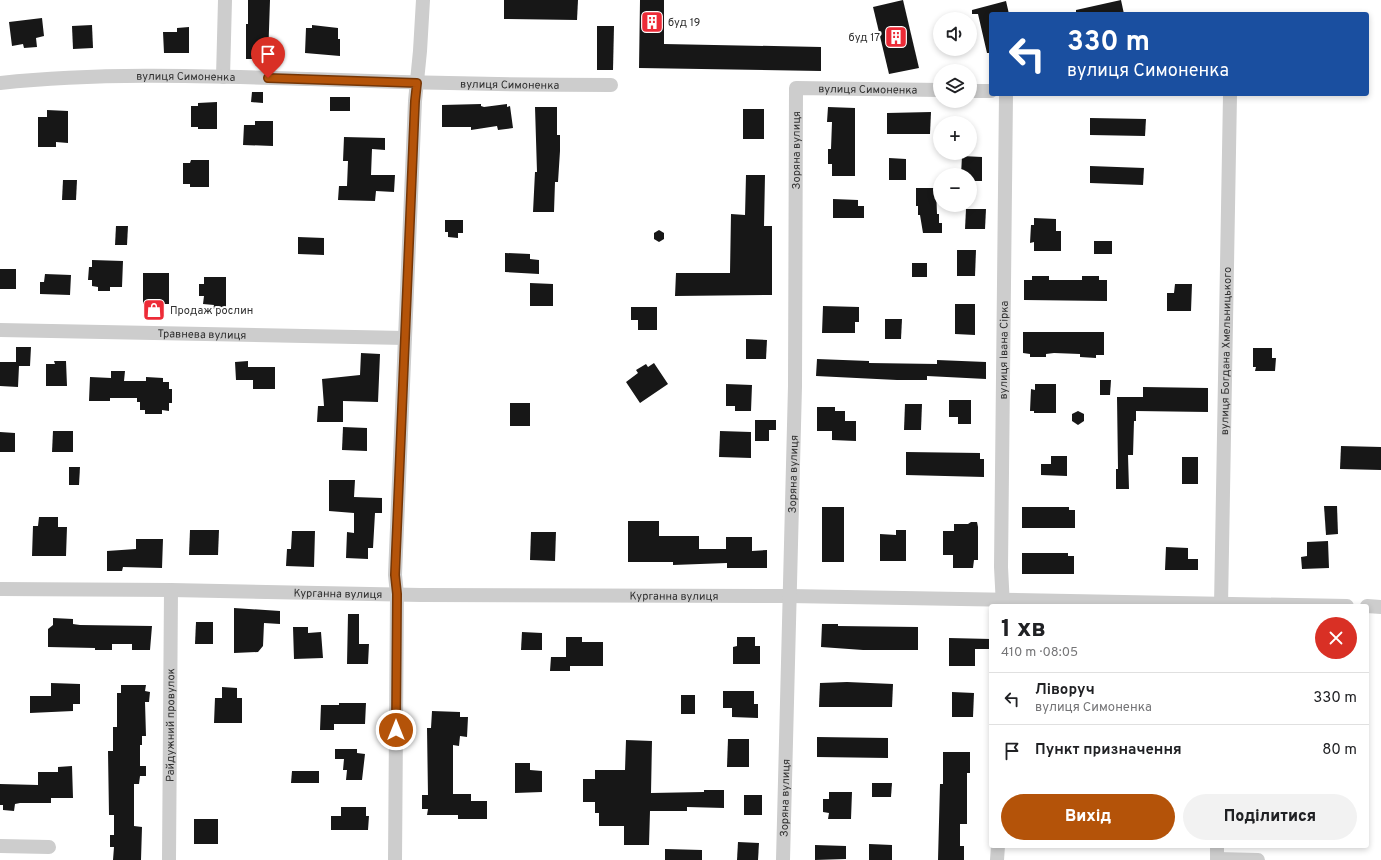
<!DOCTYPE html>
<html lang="uk">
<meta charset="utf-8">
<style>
body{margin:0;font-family:Overpass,sans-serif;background:#f2f2f2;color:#202124;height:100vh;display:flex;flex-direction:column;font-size:15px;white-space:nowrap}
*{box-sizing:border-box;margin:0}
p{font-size:13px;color:#757577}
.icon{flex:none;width:22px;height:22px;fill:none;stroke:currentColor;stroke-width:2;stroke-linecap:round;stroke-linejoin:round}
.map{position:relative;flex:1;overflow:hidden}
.panel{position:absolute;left:989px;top:604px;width:380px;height:244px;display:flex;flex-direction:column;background:#fff;border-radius:4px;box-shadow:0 2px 6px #0003}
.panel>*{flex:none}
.guide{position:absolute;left:989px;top:12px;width:380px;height:84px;border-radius:4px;box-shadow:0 2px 6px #0003;background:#1a4fa0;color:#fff;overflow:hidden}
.tools{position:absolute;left:933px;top:12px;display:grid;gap:8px}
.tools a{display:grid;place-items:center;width:44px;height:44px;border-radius:50%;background:#fff;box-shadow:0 2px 6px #0003;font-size:20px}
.pin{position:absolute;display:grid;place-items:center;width:34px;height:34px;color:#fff;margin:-41px -17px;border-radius:50% 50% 50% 0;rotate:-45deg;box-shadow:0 0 4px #0007}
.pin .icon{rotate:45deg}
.me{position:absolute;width:44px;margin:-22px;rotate:0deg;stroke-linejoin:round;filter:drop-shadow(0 0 3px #0008)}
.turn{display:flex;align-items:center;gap:14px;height:84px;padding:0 12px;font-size:18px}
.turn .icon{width:52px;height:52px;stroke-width:2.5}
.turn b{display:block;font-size:28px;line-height:34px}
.round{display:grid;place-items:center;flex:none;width:42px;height:42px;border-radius:21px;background:#f2f2f2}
.head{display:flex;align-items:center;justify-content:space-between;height:68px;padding:0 12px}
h1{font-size:24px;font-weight:800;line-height:30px}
.primary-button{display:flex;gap:8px;margin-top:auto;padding:8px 12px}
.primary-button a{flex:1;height:46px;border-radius:24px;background:#b45309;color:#fff;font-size:16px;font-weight:800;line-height:46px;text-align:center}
.primary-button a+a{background:#f2f2f2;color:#202124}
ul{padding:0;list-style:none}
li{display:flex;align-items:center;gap:12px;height:52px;padding:0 12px;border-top:1px solid #e0e0e0}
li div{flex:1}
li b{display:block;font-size:15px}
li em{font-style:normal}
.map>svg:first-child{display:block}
</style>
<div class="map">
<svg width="1381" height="860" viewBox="0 0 1381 860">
<rect width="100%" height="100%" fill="#fff"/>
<g fill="#171717">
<polygon points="248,0 270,0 268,59 246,59 246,24 248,24"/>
<polygon points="504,0 578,0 577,20 504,19"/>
<polygon points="640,0 664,0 664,44 821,47 821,71 639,68"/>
<polygon points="903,0 919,68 889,74 873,7"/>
<polygon points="1121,0 1124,14 1076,14 1076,10"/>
<polygon points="1006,1 1009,14 991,14 991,53 987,53 978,14 972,14 972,10"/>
<polygon points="42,18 44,36 36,38 37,47 24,48 23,44 12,46 9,22"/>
<polygon points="92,25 93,48 73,49 72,26"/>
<polygon points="312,25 338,28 338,39 340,39 340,56 305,53 306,28 312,28"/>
<polygon points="597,26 614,26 613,70 597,70"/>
<polygon points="189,27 189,53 164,53 163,32 177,32 177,28"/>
<polygon points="252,92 263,92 263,103 251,102"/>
<rect x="330" y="97" width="20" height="14"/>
<polygon points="217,102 217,129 198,129 198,127 191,127 191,106 198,106 198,103"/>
<polygon points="481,104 481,106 484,107 507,104 507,107 510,106 513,128 498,130 497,126 471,130 471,127 442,127 442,105"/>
<polygon points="535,107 557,107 557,135 560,135 560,151 558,182 555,182 554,212 533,212 535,172 537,172"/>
<polygon points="828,107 855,108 855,176 832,176 832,164 828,164 828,149 831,149 832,122 827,122"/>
<rect x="743" y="109" width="21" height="30"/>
<polygon points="47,110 68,111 68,143 56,142 56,147 38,147 38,117 47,117"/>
<polygon points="931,112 930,134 887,134 887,113"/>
<polygon points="1090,118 1146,119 1145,136 1090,135"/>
<polygon points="255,121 273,121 273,146 243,145 244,125 255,125"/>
<polygon points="344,137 385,138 385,150 372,149 371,175 395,175 394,192 376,191 375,201 338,200 339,186 347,186 348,161 343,161"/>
<polygon points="962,156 982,157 982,181 970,181 970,175 961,175"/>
<polygon points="889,158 906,159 906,180 889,180"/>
<polygon points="191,160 209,160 209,187 190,187 190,184 183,184 183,163 190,163"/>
<polygon points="1090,166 1144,168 1143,185 1090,183"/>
<polygon points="746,175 765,175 764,226 772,226 772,295 675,296 676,273 730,273 731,214 745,215"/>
<polygon points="63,180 77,180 76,200 62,200"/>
<polygon points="916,188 936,188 937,214 939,214 939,223 942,223 942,233 923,233 920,215 918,215 918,206 916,206"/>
<polygon points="833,199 858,200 858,206 864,206 864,218 833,218"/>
<polygon points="966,209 986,209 985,229 965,229"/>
<polygon points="1034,218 1056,219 1056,231 1061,231 1061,251 1034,251 1034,242 1030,243 1031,225 1034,225"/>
<polygon points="445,220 463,220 463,233 458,233 458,238 448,237 448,232 445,232"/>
<polygon points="116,226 128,226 127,245 115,245"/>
<polygon points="659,230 664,233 664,239 659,242 654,239 654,233"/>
<polygon points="298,237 324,238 324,255 298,254"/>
<rect x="1094" y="241" width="18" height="13"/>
<polygon points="957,250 976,250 975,276 957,276"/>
<polygon points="505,253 530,254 530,259 539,260 539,274 505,272"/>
<polygon points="92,260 123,261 122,287 110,287 110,291 98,291 98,287 92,286 92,280 88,280 89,267 92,267"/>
<rect x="912" y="263" width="15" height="14"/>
<rect x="0" y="269" width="16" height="20"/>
<rect x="143" y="273" width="26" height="31"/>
<polygon points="45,274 71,275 70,295 40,294 40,282 44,282"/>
<polygon points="1032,276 1049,276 1049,280 1082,280 1082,276 1099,276 1099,280 1107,280 1107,301 1024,300 1024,280 1032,280"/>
<polygon points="204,277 226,277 226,309 213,309 214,305 203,304 204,296 199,296 199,284 204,284"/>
<polygon points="530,283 553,284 553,306 530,306"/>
<polygon points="1175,284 1192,284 1191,311 1167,311 1167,293 1174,293"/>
<polygon points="955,304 975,304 975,335 955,334"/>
<polygon points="823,306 859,307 859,322 855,322 855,333 822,333"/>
<polygon points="631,307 657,307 657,330 638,330 638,320 631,320"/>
<polygon points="885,319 902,319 901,339 885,339"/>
<polygon points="1023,332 1104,332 1104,355 1096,355 1096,358 1080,357 1080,354 1054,353 1046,354 1046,357 1030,357 1030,354 1023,353"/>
<polygon points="746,339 767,340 766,359 746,359"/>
<polygon points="16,347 31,347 30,366 19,366 18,387 0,386 0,362 16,362"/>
<polygon points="1253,348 1272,348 1272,358 1276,358 1275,371 1255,371 1256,367 1253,367"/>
<polygon points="361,353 380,354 378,402 343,401 343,422 317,422 318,406 324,406 322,379 360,375"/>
<polygon points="817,359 869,361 869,363 937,364 937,360 986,362 986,379 927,376 927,380 897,380 816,376"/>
<polygon points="54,361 66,361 67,386 46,386 46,364 55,364"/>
<polygon points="248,361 248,367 275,367 275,389 253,389 253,380 236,380 235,362"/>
<polygon points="654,363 668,384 640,403 626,382 638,373 636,370 646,364 648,367"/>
<polygon points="111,371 125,371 124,381 146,381 146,377 163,378 163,382 169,382 169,389 172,389 172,403 169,403 169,411 162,410 162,414 145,414 145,410 140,410 140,402 137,402 137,398 110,398 110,401 89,401 90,377 111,378"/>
<polygon points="1100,380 1111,380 1110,395 1100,395"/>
<polygon points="726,384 752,385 751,411 735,411 735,406 726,406"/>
<polygon points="1035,384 1056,384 1056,413 1034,413 1034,411 1030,411 1031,389 1035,390"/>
<polygon points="1143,387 1208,388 1208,412 1136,411 1136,421 1134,421 1133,455 1128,455 1129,489 1116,489 1116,469 1118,469 1117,397 1143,397"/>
<polygon points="949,400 971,400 971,424 958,424 958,417 949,417"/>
<rect x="510" y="403" width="20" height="23"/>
<polygon points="905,404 922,404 921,430 904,430"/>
<polygon points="817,407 835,407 835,411 845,411 845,421 856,421 856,441 832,440 832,431 817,431"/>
<polygon points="1078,411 1084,414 1084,421 1078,425 1072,421 1072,414"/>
<polygon points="755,420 776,420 776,430 769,430 769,441 755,441"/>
<polygon points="343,427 367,428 367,451 342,450"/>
<polygon points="53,431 73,431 73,452 52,452"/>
<polygon points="720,431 751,432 751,458 719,457"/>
<polygon points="0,432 15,433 15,452 0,452"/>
<polygon points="1341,446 1381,447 1381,470 1340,469"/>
<polygon points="906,452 980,453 980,459 984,459 984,477 906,475"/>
<polygon points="1051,456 1067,456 1067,476 1041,475 1041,464 1051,464"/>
<rect x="1182" y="457" width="16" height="27"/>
<polygon points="69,467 80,467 79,485 69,485"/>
<polygon points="329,480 355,480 354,497 382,498 382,513 375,513 373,548 368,548 368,559 346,558 347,532 354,533 354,513 329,511"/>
<polygon points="1324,506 1337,506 1338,534 1326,535"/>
<rect x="822" y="507" width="22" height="55"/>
<polygon points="1022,507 1069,507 1069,510 1075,510 1075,528 1022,528"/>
<polygon points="39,517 58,517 58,527 67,527 66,556 32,556 33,526 38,526"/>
<polygon points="628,521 659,521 659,536 699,536 699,549 726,549 726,537 752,537 752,551 767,550 767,568 727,568 727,563 673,565 673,562 628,562"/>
<polygon points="971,522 977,522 978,527 978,560 974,560 973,568 953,568 953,555 943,555 943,531 954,531 954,524 968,524"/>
<polygon points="190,530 219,530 218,555 189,555"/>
<polygon points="896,530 906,530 906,561 880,561 880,534 896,535"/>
<polygon points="292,531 315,531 314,567 286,566 287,549 291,549"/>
<polygon points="531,532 556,532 555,561 530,560"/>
<polygon points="136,539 163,539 162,568 123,567 122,571 107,571 107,551 136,549"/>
<polygon points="1328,541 1329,568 1302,569 1301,557 1307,556 1307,542"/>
<polygon points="1166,547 1188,548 1188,559 1198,559 1198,570 1165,570"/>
<polygon points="1022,553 1068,553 1068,556 1074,556 1074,574 1022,574"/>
<polygon points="234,608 280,611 280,624 264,623 263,646 258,652 234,653"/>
<polygon points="348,614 359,614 359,644 369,644 368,664 347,664"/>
<polygon points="53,618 73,619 73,624 80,625 152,626 150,650 132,650 132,644 112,644 112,650 95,650 95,648 48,647 48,629 53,625"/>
<polygon points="196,622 213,622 213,644 195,644"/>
<polygon points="822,624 838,624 838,626 918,627 918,650 863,650 821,647"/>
<polygon points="293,627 308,627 308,633 321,632 323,658 294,659"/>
<polygon points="522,632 542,633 542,650 521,650"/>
<polygon points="566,637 582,637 582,642 603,642 603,666 570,666 570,671 550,671 551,657 566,657"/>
<polygon points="737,637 755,637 755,646 760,646 760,664 733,664 733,647 737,646"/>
<polygon points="949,638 991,639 991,649 975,649 975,666 949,666"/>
<polygon points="847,682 893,684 892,707 819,707 820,683"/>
<polygon points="51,683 80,684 80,704 73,704 73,711 30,713 30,696 51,696"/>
<polygon points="121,685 146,685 145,691 150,692 149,702 145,702 146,736 142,736 142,745 140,745 140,766 146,766 146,776 140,776 139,784 134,784 134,826 142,827 141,860 113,860 114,847 110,847 110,835 114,835 114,815 109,815 108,751 113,751 113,727 117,727 117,693 121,693"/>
<polygon points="222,687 237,688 237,698 242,698 242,723 214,723 215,698 222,698"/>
<polygon points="723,691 754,691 754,704 758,704 758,718 732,717 732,708 723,708"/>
<polygon points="952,692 974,693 973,717 952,717"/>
<rect x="681" y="695" width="14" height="19"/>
<polygon points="339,703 366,703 365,724 334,724 334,730 320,730 321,705 339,705"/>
<polygon points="432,711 460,712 460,717 468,717 467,737 460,736 459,746 453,745 453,794 471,794 471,801 487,801 487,819 458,819 458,815 427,815 428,809 422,809 422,795 428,795 427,728 431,728"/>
<polygon points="817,737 888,738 888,758 817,757"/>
<polygon points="728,739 749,739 749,767 727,767"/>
<polygon points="626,740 652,741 651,793 704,792 704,790 724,790 724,808 687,807 687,811 650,811 649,845 624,845 624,826 599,826 599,813 595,813 595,802 583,802 583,779 595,779 595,770 625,770"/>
<polygon points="335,749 357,749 357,753 365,754 362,780 346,780 347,770 343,770 344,759 335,759"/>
<polygon points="943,752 970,752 970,773 967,773 967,824 960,824 960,846 964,846 964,860 938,860 940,784 943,784"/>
<polygon points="515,763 530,763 530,770 542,771 542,792 515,793"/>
<polygon points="72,766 73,798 51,798 51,803 20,803 15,804 14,811 3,810 3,805 0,805 0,784 38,785 38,772 58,772 58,767"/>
<polygon points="292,771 319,771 319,783 291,783"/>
<polygon points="872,783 892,783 891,797 872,797"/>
<polygon points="829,792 852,792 851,819 828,819 829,813 823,812 823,799 829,799"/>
<rect x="744" y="795" width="18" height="20"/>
<polygon points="341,807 366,807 366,816 369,816 368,830 331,830 331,816 341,816"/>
<rect x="194" y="819" width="24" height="25"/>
<polygon points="738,842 759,843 758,860 737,860"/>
<polygon points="869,844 892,845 892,860 869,860"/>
<polygon points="815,845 846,846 846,859 815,860"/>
<polygon points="665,849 702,850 702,860 665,860"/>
</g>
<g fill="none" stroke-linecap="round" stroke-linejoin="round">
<g stroke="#cdcdcd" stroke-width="14">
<polyline points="223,77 225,0"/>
<path id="s1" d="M0,83C102,72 207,76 310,79C410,83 511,85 611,85"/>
<polyline points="970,91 991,91"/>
<path id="s2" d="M0,330L405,338"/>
<path id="s3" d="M0,589L171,590L421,595L789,596L1347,606"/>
<path id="s4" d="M1003,606L1001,567L1006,94"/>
<path id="s5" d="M1221,606L1230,95"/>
<polyline points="1367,606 1381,607"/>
<polyline points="0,846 49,847"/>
<polyline points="1217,859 1258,860"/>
<path id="s6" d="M169,860L171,590"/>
<polyline points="395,860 397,594 395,575 415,101 420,51 423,0"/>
<path id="s7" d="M783,860L795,386L796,88L940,90"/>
<polyline points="997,860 998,846"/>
<polyline points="1217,860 1217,846"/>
</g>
</g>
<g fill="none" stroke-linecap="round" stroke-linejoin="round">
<g stroke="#753606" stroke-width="10">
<polyline id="route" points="268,78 417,83 415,101 395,575 397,594 396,730"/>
</g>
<use href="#route" stroke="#b45309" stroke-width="7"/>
</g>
<defs>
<g id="building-square" transform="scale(1.15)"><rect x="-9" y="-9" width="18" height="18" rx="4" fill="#ed2b37" stroke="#fff"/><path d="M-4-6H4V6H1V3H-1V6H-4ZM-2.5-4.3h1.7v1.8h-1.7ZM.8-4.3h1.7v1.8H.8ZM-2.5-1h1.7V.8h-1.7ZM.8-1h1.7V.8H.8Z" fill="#fff"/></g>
<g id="shop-square" transform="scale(1.15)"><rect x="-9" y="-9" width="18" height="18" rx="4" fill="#ed2b37" stroke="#fff"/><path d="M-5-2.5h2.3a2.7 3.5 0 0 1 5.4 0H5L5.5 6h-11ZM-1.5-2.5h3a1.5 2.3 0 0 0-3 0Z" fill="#fff"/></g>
</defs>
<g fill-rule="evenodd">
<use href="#building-square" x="652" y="22"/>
<use href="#building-square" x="896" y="37"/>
<use href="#shop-square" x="154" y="310"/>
</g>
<g text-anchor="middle" stroke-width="4" stroke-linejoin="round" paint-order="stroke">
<g font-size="11" fill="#303030" stroke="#fff" text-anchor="start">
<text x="668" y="26">буд 19</text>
<text x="880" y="41" text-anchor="end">буд 17</text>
<text x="170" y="314">Продаж рослин</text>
</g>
<g font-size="11" fill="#303030" stroke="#fff">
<text dy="4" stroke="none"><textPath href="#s1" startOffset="186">вулиця Симоненка</textPath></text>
<text dy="4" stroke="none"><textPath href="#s1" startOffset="510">вулиця Симоненка</textPath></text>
<text dy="4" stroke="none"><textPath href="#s7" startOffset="844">вулиця Симоненка</textPath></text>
<text dy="4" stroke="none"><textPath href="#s7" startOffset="710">Зоряна вулиця</textPath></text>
<text dy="4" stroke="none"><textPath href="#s2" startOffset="202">Травнева вулиця</textPath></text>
<text dy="4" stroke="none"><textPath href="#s4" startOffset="256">вулиця Івана Сірка</textPath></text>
<text dy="4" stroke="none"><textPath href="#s5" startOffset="255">вулиця Богдана Хмельницького</textPath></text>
<text dy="4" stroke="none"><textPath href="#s7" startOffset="386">Зоряна вулиця</textPath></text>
<text dy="4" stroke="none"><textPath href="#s3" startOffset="338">Курганна вулиця</textPath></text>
<text dy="4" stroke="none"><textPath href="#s3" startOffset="674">Курганна вулиця</textPath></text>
<text dy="4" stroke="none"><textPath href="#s6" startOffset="135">Райдужний провулок</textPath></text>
<text dy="4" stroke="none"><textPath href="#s7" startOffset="62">Зоряна вулиця</textPath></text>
</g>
</g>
</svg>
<div class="tools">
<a><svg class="icon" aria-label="sound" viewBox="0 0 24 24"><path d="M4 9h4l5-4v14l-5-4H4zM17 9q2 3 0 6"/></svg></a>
<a><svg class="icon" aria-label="layers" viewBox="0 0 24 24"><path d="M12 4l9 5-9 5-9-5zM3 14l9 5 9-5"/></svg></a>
<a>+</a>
<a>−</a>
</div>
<div class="pin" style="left:268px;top:78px;background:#d93025"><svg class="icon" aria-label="arrive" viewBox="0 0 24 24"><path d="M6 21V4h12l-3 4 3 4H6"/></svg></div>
<svg class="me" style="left:396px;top:730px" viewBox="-20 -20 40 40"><circle r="17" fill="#b45309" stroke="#fff" stroke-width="3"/><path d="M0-11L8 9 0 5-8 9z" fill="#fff"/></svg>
<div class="guide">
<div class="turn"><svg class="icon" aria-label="left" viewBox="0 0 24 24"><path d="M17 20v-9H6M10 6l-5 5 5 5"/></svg><div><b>330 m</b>вулиця Симоненка</div></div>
</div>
<section class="panel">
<div class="head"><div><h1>1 хв</h1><p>410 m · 08:05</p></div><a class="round" style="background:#d93025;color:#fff"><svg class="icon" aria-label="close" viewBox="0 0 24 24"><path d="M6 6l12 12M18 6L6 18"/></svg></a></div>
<ul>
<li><svg class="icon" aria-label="left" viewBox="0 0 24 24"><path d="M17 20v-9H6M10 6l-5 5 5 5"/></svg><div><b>Ліворуч</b><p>вулиця Симоненка</p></div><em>330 m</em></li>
<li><svg class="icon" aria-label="arrive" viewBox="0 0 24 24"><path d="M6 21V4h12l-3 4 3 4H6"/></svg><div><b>Пункт призначення</b></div><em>80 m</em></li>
</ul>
<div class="primary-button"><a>Вихід</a><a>Поділитися</a></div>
</section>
</div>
